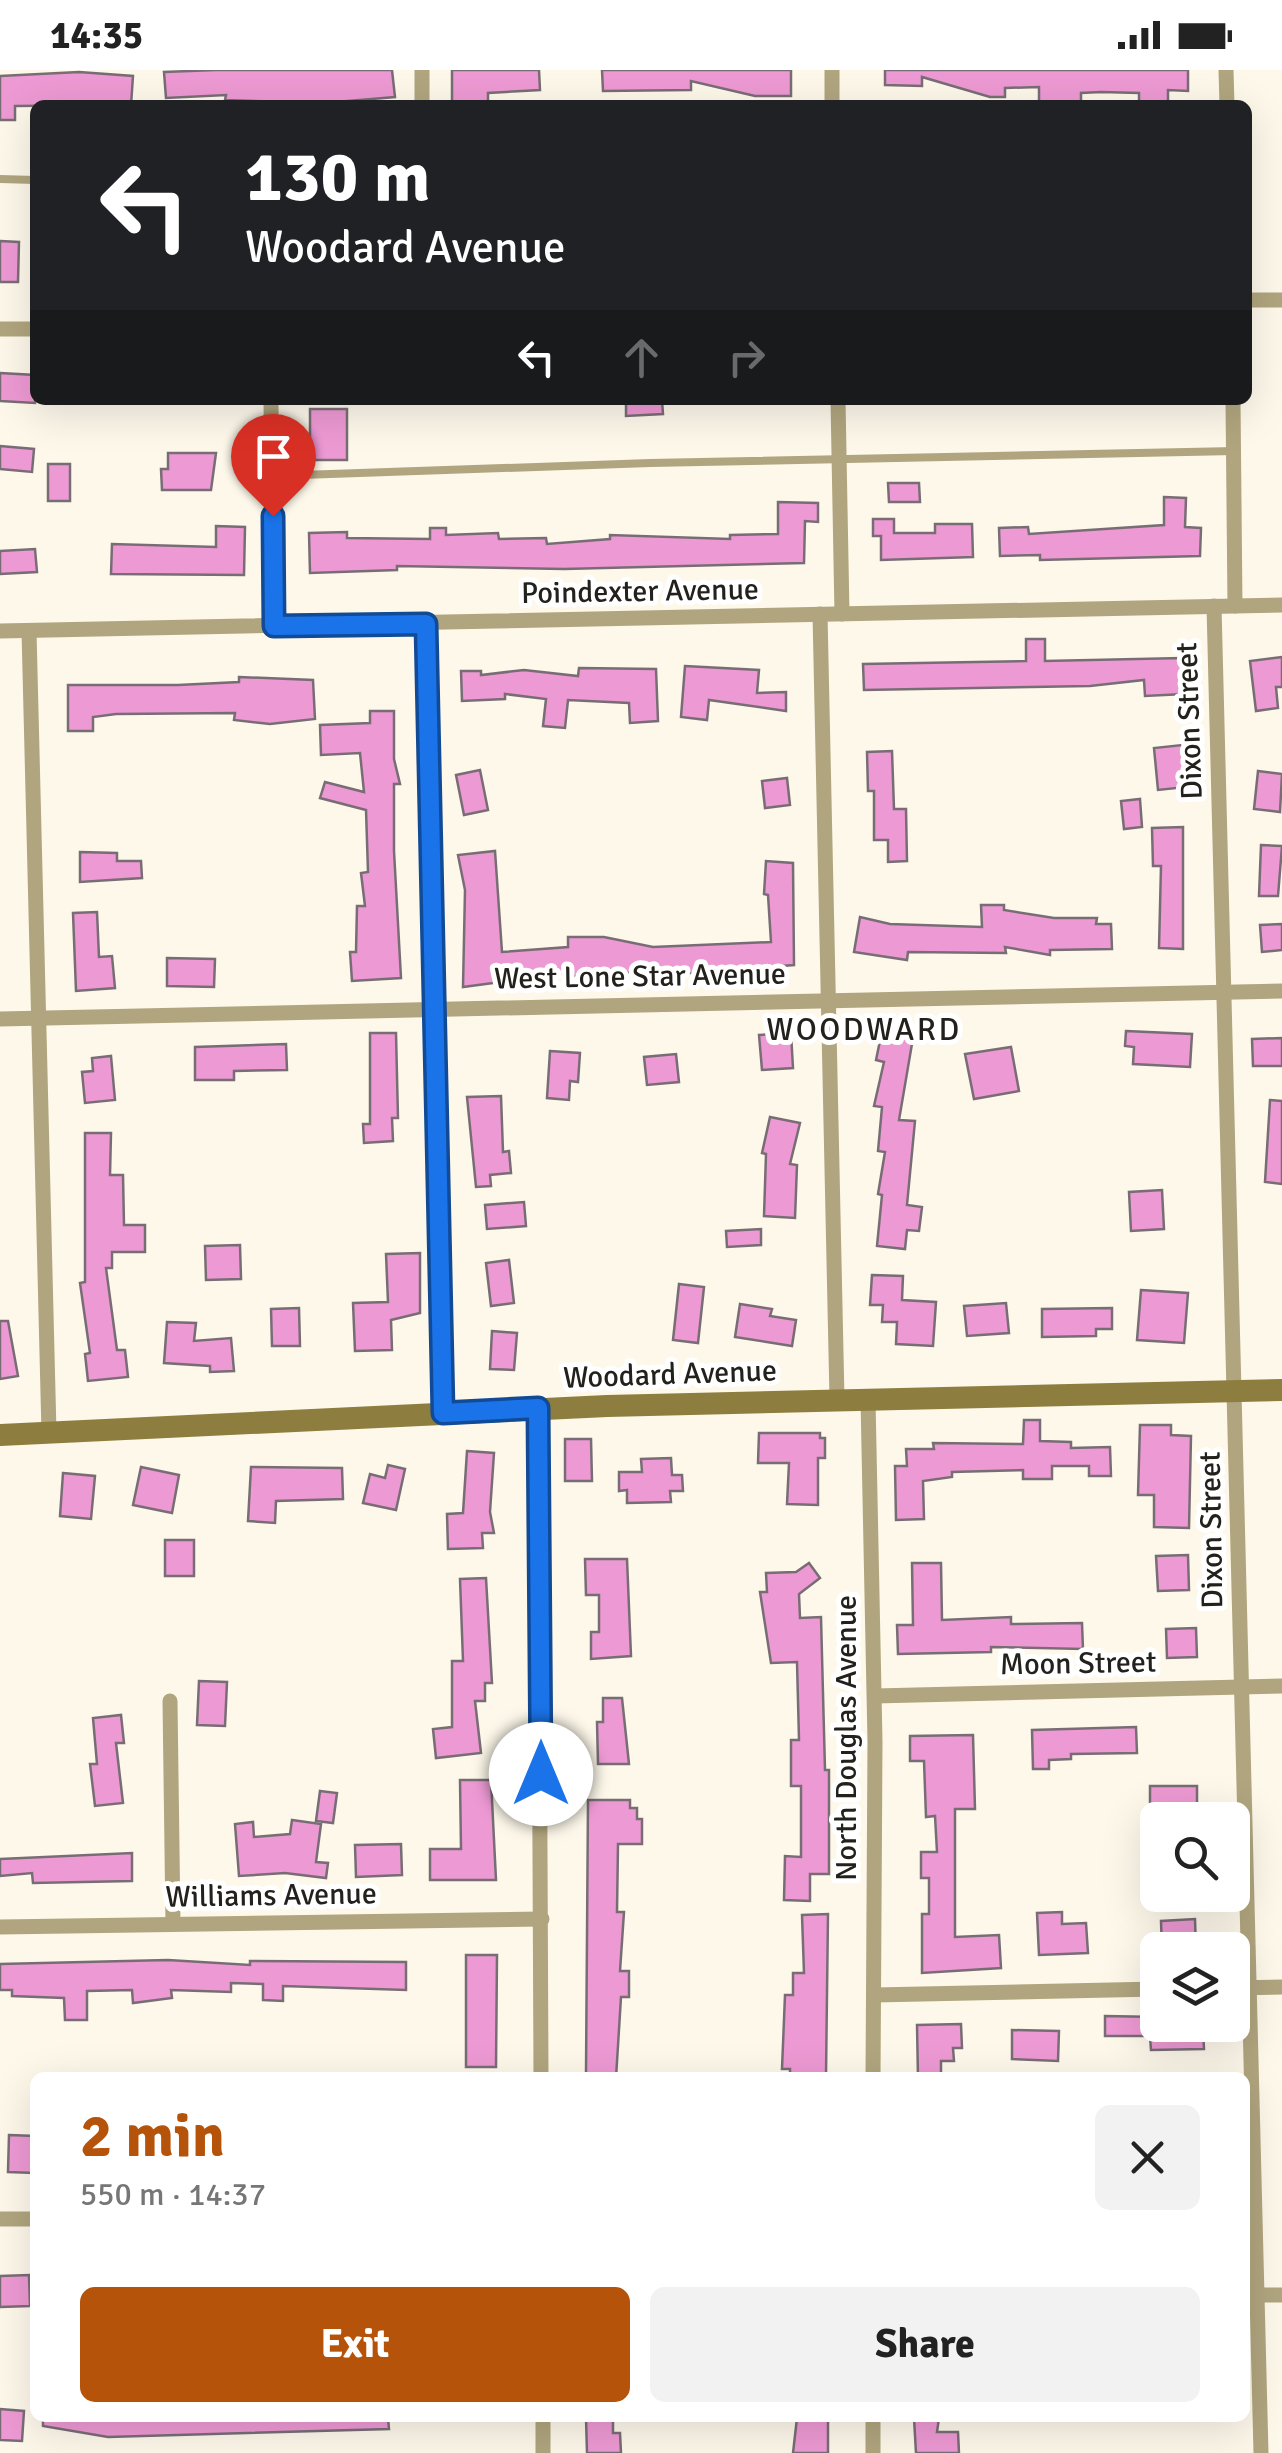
<!DOCTYPE html>
<meta charset="utf-8">
<style>
body{margin:0;font-family:Signika,sans-serif;background:#f2f2f2;color:#222;height:100vh;display:flex;flex-direction:column;font-size:38px;white-space:nowrap}
*{box-sizing:border-box;margin:0}
p{font-size:32px;color:#767676}
.icon{flex:none;width:55px;height:55px;fill:none;stroke:currentColor;stroke-width:2;stroke-linecap:round;stroke-linejoin:round}
.map{position:relative;flex:1;overflow:hidden}
.details{position:absolute;left:30px;top:2002px;width:1220px;height:350px;display:flex;flex-direction:column;background:#fff;border-radius:15px;box-shadow:0 10px 40px #0002}
.details>*{flex:none}
.top-card{position:absolute;left:30px;top:30px;width:1222px;height:305px;border-radius:15px;box-shadow:0 10px 40px #0002;background:#202124;color:#fff;overflow:hidden}
.buttons{position:absolute;left:1140px;top:1732px;display:grid;gap:20px}
.buttons a{display:grid;place-items:center;width:110px;height:110px;border-radius:15px;background:#fff;box-shadow:0 10px 40px #0002;font-size:50px}
.pin{position:absolute;display:grid;place-items:center;width:85px;height:85px;color:#fff;margin:-102px -42px;border-radius:50% 50% 50% 0;rotate:-45deg;box-shadow:0 0 10px #0007}
.pin .icon{rotate:45deg}
.me{position:absolute;width:110px;margin:-55px;rotate:0deg;stroke-linejoin:round;filter:drop-shadow(0 0 8px #0008)}
.turn{display:flex;align-items:center;gap:35px;height:210px;padding:0 50px;font-size:45px}
.turn .icon{width:130px;height:130px;stroke-width:2.5}
.turn b{display:block;font-size:70px;line-height:85px}
.lanes{display:flex;align-items:center;height:95px;padding:0 50px;background:#0003;justify-content:center;gap:50px;direction:ltr}
.lanes .off{opacity:.35}
.round{display:grid;place-items:center;flex:none;width:105px;height:105px;border-radius:15px;background:#f2f2f2}
.overview{display:flex;align-items:center;justify-content:space-between;height:170px;padding:0 50px}
h1{font-size:60px;font-weight:700;line-height:75px;color:#b45309}
.primary-button{display:flex;gap:20px;margin-top:auto;padding:20px 50px}
.primary-button a{flex:1;height:115px;border-radius:15px;background:#b45309;color:#fff;font-size:40px;font-weight:700;line-height:115px;text-align:center}
.primary-button a+a{background:#f2f2f2;color:#222}
.status{display:flex;justify-content:space-between;align-items:center;height:70px;padding:0 50px;background:#fff;direction:ltr}
.status svg{height:28px;fill:currentColor}
.map>svg:first-child{display:block}
</style>
<div class="status"><b>14:35</b><svg viewBox="0 0 49 12"><path d="M0 12V9h3v3zM5 12V6h3v6zM10 12V3h3v9zM15 12V0h3v12zM26 1h20v11H26zM47 4h2v5h-2z"/></svg></div>
<div class="map">
<svg width="1282" height="2383" viewBox="0 0 1282 2383">
<rect width="100%" height="100%" fill="#fdf8ea"/>
<g fill="#ed99d3" stroke="#796d75" stroke-width="2.5">
<polygon points="216,0 392,0 395,27 324,33 225,30 226,25 166,28 164,2"/>
<polygon points="452,0 539,0 540,20 488,23 488,33 452,35"/>
<polygon points="602,0 791,0 791,26 755,26 691,11 691,20 603,21"/>
<polygon points="885,0 1188,0 1188,21 1168,20 1168,34 1139,34 1139,23 1101,22 1081,23 1081,34 1039,33 1039,17 1005,18 1005,27 990,27 922,7 922,16 885,15"/>
<polygon points="79,2 133,6 131,35 15,36 15,50 0,50 0,6"/>
<polygon points="0,171 19,172 18,212 0,212"/>
<polygon points="0,303 35,305 35,333 0,331"/>
<polygon points="626,330 662,330 663,344 626,346"/>
<rect x="310" y="339" width="37" height="51"/>
<polygon points="0,376 34,379 32,402 0,399"/>
<polygon points="168,383 216,383 211,420 162,420 161,399 168,399"/>
<rect x="48" y="394" width="22" height="37"/>
<polygon points="888,413 919,413 920,432 889,432"/>
<polygon points="1164,427 1186,428 1185,457 1201,458 1200,486 1040,490 1040,485 1000,486 999,458 1028,457 1029,464 1164,455"/>
<polygon points="778,432 818,433 818,452 805,451 804,493 564,499 397,496 397,500 310,503 309,463 347,462 347,468 430,469 430,458 446,458 446,465 498,463 499,469 546,468 547,474 610,469 610,465 730,469 730,465 778,464"/>
<polygon points="873,449 894,449 894,463 935,463 935,454 972,454 973,487 881,490 881,466 873,466"/>
<polygon points="216,456 245,457 244,505 111,504 112,474 216,477"/>
<polygon points="35,479 37,502 0,504 0,481"/>
<polygon points="1026,569 1045,569 1045,591 1182,588 1184,624 1145,626 1144,610 1090,616 864,620 863,594 1026,591"/>
<polygon points="1282,587 1282,617 1276,617 1278,638 1256,641 1250,591"/>
<polygon points="685,596 759,600 757,623 786,622 786,641 709,630 707,650 681,647"/>
<polygon points="579,598 656,599 658,651 630,653 629,633 568,630 565,658 543,656 546,629 505,624 505,629 462,631 461,601 481,601 481,605 524,600 578,606"/>
<polygon points="239,607 313,610 315,649 270,654 234,650 235,643 116,644 93,647 93,661 68,661 68,615 178,615 239,612"/>
<polygon points="370,641 394,641 394,689 400,714 394,714 394,781 401,908 352,911 350,882 356,882 357,836 365,836 361,803 368,802 366,740 320,728 325,712 364,722 360,683 321,685 320,655 370,653"/>
<polygon points="1182,675 1187,717 1158,720 1154,678"/>
<polygon points="892,681 894,739 906,739 907,791 888,792 888,770 874,770 874,721 868,721 867,682"/>
<polygon points="480,700 488,740 464,745 456,705"/>
<polygon points="1258,701 1282,704 1280,742 1254,739"/>
<polygon points="787,708 790,735 765,738 762,711"/>
<polygon points="1140,729 1142,757 1124,759 1121,731"/>
<polygon points="1183,757 1183,879 1159,878 1161,796 1153,796 1152,758"/>
<polygon points="1261,775 1282,776 1278,826 1259,826"/>
<polygon points="495,781 502,882 568,877 568,867 604,867 653,877 771,872 768,825 764,824 766,791 793,793 794,895 654,906 604,899 604,906 568,906 568,903 463,917 465,820 458,785"/>
<polygon points="80,782 117,783 117,791 141,791 142,808 80,812"/>
<polygon points="981,835 1004,835 1004,840 1054,848 1097,848 1096,854 1111,854 1112,879 1050,880 1050,885 1005,877 1006,883 908,882 907,890 854,882 860,847 890,854 982,857"/>
<polygon points="97,842 99,887 112,886 115,918 76,921 73,843"/>
<polygon points="1282,854 1282,880 1262,882 1260,855"/>
<polygon points="167,888 215,889 214,917 167,916"/>
<polygon points="883,956 914,962 899,1050 915,1051 907,1135 922,1137 919,1161 907,1160 905,1179 877,1176 882,1125 878,1124 885,1082 878,1081 882,1037 874,1036 884,992 876,990"/>
<polygon points="1126,961 1192,964 1190,997 1133,994 1134,977 1125,976"/>
<polygon points="370,963 396,963 398,1048 392,1048 393,1071 364,1073 363,1054 370,1054"/>
<polygon points="791,963 793,998 762,1000 759,965"/>
<polygon points="1282,968 1282,996 1253,996 1252,969"/>
<polygon points="286,974 287,1000 234,1001 234,1010 195,1010 195,977"/>
<polygon points="1011,977 1019,1021 974,1029 965,984"/>
<polygon points="550,981 580,983 578,1012 570,1011 569,1030 547,1028"/>
<polygon points="676,984 679,1012 647,1015 644,987"/>
<polygon points="111,986 115,1030 85,1033 82,1002 93,1001 92,988"/>
<polygon points="501,1026 503,1082 509,1081 511,1103 490,1105 491,1116 476,1117 467,1027"/>
<polygon points="1270,1030 1282,1031 1282,1114 1265,1112"/>
<polygon points="770,1047 800,1053 790,1094 797,1095 795,1148 764,1146 766,1084 762,1083"/>
<polygon points="85,1063 111,1063 110,1105 123,1105 124,1155 145,1155 145,1182 112,1182 112,1198 106,1198 117,1280 125,1280 128,1307 88,1311 85,1284 90,1283 80,1213 85,1212"/>
<polygon points="1162,1120 1164,1159 1131,1161 1129,1122"/>
<polygon points="524,1132 526,1156 487,1159 485,1135"/>
<polygon points="761,1159 761,1175 727,1177 726,1161"/>
<polygon points="240,1175 241,1209 206,1210 205,1176"/>
<polygon points="420,1183 420,1243 391,1250 392,1280 355,1281 353,1233 388,1232 386,1184"/>
<polygon points="509,1190 514,1233 491,1236 486,1193"/>
<polygon points="872,1205 903,1206 902,1230 936,1232 933,1276 896,1274 897,1252 882,1252 883,1235 870,1235"/>
<polygon points="679,1214 704,1217 698,1273 673,1270"/>
<polygon points="1141,1220 1188,1223 1184,1273 1137,1270"/>
<polygon points="1006,1233 1009,1263 967,1266 964,1236"/>
<polygon points="740,1234 772,1239 770,1246 796,1250 792,1276 735,1267"/>
<polygon points="299,1238 300,1276 272,1276 271,1239"/>
<polygon points="1112,1238 1112,1259 1096,1259 1096,1266 1042,1267 1042,1239"/>
<polygon points="0,1251 8,1251 18,1306 0,1309"/>
<polygon points="167,1252 196,1253 194,1271 231,1268 234,1301 210,1302 210,1296 164,1293"/>
<polygon points="492,1261 517,1263 514,1300 490,1299"/>
<polygon points="1024,1350 1040,1350 1040,1371 1071,1372 1071,1378 1110,1377 1111,1406 1089,1406 1089,1396 1052,1396 1052,1409 1023,1409 1023,1400 952,1402 952,1407 923,1411 924,1449 896,1450 895,1396 907,1396 906,1379 934,1379 933,1373 1023,1374"/>
<polygon points="1140,1355 1171,1355 1171,1365 1191,1366 1189,1458 1154,1457 1154,1425 1138,1425"/>
<polygon points="759,1363 820,1363 820,1368 825,1368 825,1388 818,1388 818,1435 787,1434 789,1393 758,1393"/>
<polygon points="565,1369 591,1369 592,1411 565,1411"/>
<polygon points="467,1381 494,1383 490,1442 494,1463 482,1463 483,1478 448,1479 447,1444 463,1443"/>
<polygon points="671,1388 672,1405 682,1405 683,1421 670,1421 671,1432 627,1433 627,1420 619,1421 619,1402 642,1402 641,1389"/>
<polygon points="388,1395 405,1399 396,1440 363,1433 370,1404 385,1408"/>
<polygon points="141,1397 179,1405 172,1443 133,1435"/>
<polygon points="251,1397 342,1398 343,1429 276,1431 275,1453 248,1451"/>
<polygon points="63,1403 95,1406 91,1449 60,1446"/>
<rect x="165" y="1470" width="29" height="36"/>
<polygon points="1188,1485 1189,1520 1158,1521 1156,1486"/>
<polygon points="585,1489 627,1489 631,1586 591,1589 591,1562 599,1562 599,1525 586,1525"/>
<polygon points="809,1493 820,1508 799,1524 800,1548 821,1547 825,1700 829,1700 829,1804 810,1804 810,1831 784,1830 785,1786 801,1787 801,1716 791,1716 791,1670 799,1670 797,1592 771,1593 760,1522 767,1522 766,1503 796,1502"/>
<polygon points="912,1493 941,1493 942,1550 1011,1547 1011,1554 1082,1553 1083,1579 991,1577 991,1582 898,1584 897,1555 913,1555"/>
<polygon points="486,1508 492,1613 485,1613 485,1631 475,1631 481,1683 436,1688 433,1659 452,1657 452,1591 463,1591 460,1509"/>
<polygon points="1196,1558 1197,1587 1167,1588 1166,1559"/>
<polygon points="199,1611 227,1612 225,1656 197,1655"/>
<polygon points="603,1628 622,1628 629,1694 598,1694 597,1652 603,1652"/>
<polygon points="121,1645 124,1673 116,1673 123,1733 95,1736 90,1694 97,1694 93,1648"/>
<polygon points="1136,1657 1137,1683 1071,1684 1071,1689 1049,1690 1049,1699 1033,1699 1032,1660"/>
<polygon points="973,1665 975,1739 955,1739 955,1867 999,1865 1001,1898 922,1903 922,1844 929,1844 929,1808 921,1808 921,1782 937,1782 935,1746 926,1747 924,1691 910,1691 910,1666"/>
<polygon points="460,1710 491,1710 496,1810 430,1810 430,1779 461,1779"/>
<rect x="1150" y="1716" width="47" height="28"/>
<polygon points="320,1721 337,1723 333,1753 316,1751"/>
<polygon points="588,1730 630,1730 630,1738 637,1738 637,1749 642,1749 642,1774 618,1774 617,1842 624,1842 620,1901 629,1901 629,1927 621,1927 616,2008 590,2008 586,2003"/>
<polygon points="292,1750 321,1754 316,1792 328,1793 326,1808 285,1803 239,1806 235,1754 253,1752 254,1767 290,1764"/>
<polygon points="401,1774 402,1805 356,1807 355,1775"/>
<polygon points="132,1783 132,1811 33,1813 32,1803 0,1806 0,1789"/>
<polygon points="1062,1842 1062,1854 1086,1853 1088,1883 1039,1885 1037,1843"/>
<polygon points="828,1844 826,2005 790,2008 790,1999 782,1999 785,1925 793,1925 793,1903 804,1903 802,1845"/>
<polygon points="1195,1849 1196,1880 1162,1880 1161,1851"/>
<polygon points="466,1885 497,1885 496,1997 466,1997"/>
<polygon points="168,1890 250,1895 250,1891 406,1892 406,1920 283,1916 283,1931 263,1930 263,1914 231,1913 231,1922 171,1920 172,1928 133,1933 132,1920 87,1921 87,1950 65,1950 64,1928 12,1926 12,1920 0,1920 0,1894"/>
<polygon points="1105,1946 1158,1947 1158,1955 1197,1955 1203,1959 1204,1979 1151,1980 1150,1966 1105,1966"/>
<polygon points="961,1954 962,1978 953,1978 954,1991 941,1991 941,2008 918,2008 917,1955"/>
<polygon points="1012,1960 1059,1961 1058,1991 1012,1989"/>
<polygon points="9,2065 35,2066 35,2103 8,2102"/>
<polygon points="29,2205 30,2236 0,2237 0,2206"/>
<polygon points="0,2339 24,2341 22,2371 0,2370"/>
<polygon points="43,2348 388,2348 389,2359 108,2367 43,2356"/>
<polygon points="586,2348 613,2348 613,2363 620,2363 621,2383 587,2383"/>
<polygon points="797,2348 828,2348 828,2383 793,2383"/>
<polygon points="914,2348 939,2348 937,2362 958,2362 959,2383 916,2383"/>
</g>
<g fill="none" stroke-linecap="round" stroke-linejoin="round">
<g stroke="#b0a57e" stroke-width="8">
<polyline points="0,109 35,110"/>
<polyline points="273,406 650,393 1235,381"/>
</g>
<g stroke="#b0a57e" stroke-width="15">
<polyline points="422,0 422,35"/>
<polyline points="832,0 832,35"/>
<polyline points="1226,0 1227,35"/>
<polyline points="1248,230 1282,230"/>
<polyline points="0,259 35,259"/>
<polyline points="271,330 273,556"/>
<polyline points="838,330 842,544"/>
<polyline points="1233,330 1235,536"/>
<polyline points="1214,536 1261,2383"/>
<polyline points="820,544 837,1329"/>
<polyline points="426,554 443,1343"/>
<polyline points="0,561 1282,535"/>
<polyline points="29,561 49,1363"/>
<polyline points="0,949 1282,921"/>
<polyline points="868,1329 875,1672 873,2008"/>
<polyline points="538,1338 541,2008"/>
<polyline points="875,1626 1282,1616"/>
<polyline points="170,1631 173,1853"/>
<polyline points="0,1857 542,1849"/>
<polyline points="1232,1918 1282,1917"/>
<polyline points="874,1925 1158,1919"/>
<polyline points="0,2149 35,2149"/>
<polyline points="1245,2225 1282,2225"/>
<polyline points="543,2348 543,2383"/>
<polyline points="873,2348 873,2383"/>
</g>
<polyline stroke="#8d7d3f" stroke-width="22" points="0,1365 607,1336 1282,1320"/>
</g>
<g fill="none" stroke-linecap="round" stroke-linejoin="round">
<g stroke="#114b97" stroke-width="25">
<polyline id="route" points="273,446 274,556 426,554 443,1343 538,1338 541,1704"/>
</g>
<use href="#route" stroke="#1a73e8" stroke-width="18"/>
</g>
<g text-anchor="middle" stroke-width="10" stroke-linejoin="round" paint-order="stroke">
<g font-size="30" fill="#23211c" stroke="#fff">
<text transform="translate(640 521) rotate(-1)" y="10">Poindexter Avenue</text>
<text transform="translate(1189 651) rotate(-92)" y="10">Dixon Street</text>
<text transform="translate(640 906) rotate(-1)" y="10">West Lone Star Avenue</text>
<text transform="translate(670 1304) rotate(-2)" y="10">Woodard Avenue</text>
<text transform="translate(1211 1460) rotate(-91)" y="10">Dixon Street</text>
<text transform="translate(1078 1593) rotate(-1)" y="10">Moon Street</text>
<text transform="translate(846 1668) rotate(-90)" y="10">North Douglas Avenue</text>
<text transform="translate(271 1825) rotate(-1)" y="10">Williams Avenue</text>
</g>
<g font-size="32" letter-spacing="2.5" fill="#23211c" stroke="#fff">
<text x="864" y="970">WOODWARD</text>
</g>
</g>
</svg>
<div class="buttons">
<a><svg class="icon" aria-label="search" viewBox="0 0 24 24"><circle cx="10" cy="10" r="6"/><path d="M15 15l6 6"/></svg></a>
<a><svg class="icon" aria-label="layers" viewBox="0 0 24 24"><path d="M12 4l9 5-9 5-9-5zM3 14l9 5 9-5"/></svg></a>
</div>
<div class="pin" style="left:273px;top:446px;background:#d93025"><svg class="icon" aria-label="arrive" viewBox="0 0 24 24"><path d="M6 21V4h12l-3 4 3 4H6"/></svg></div>
<svg class="me" style="left:541px;top:1704px" viewBox="-20 -20 40 40"><circle r="19" fill="#fff"/><path d="M0-13L10 11 0 6-10 11z" fill="#1a73e8"/></svg>
<div class="top-card">
<div class="turn"><svg class="icon" aria-label="left" viewBox="0 0 24 24"><path d="M17 20v-9H6M10 6l-5 5 5 5"/></svg><div><b>130 m</b>Woodard Avenue</div></div>
<div class="lanes"><svg class="icon" aria-label="left" viewBox="0 0 24 24"><path d="M17 20v-9H6M10 6l-5 5 5 5"/></svg><svg class="icon off" aria-label="ahead" viewBox="0 0 24 24"><path d="M12 20V5M6 11l6-6 6 6"/></svg><svg class="icon off" aria-label="right" viewBox="0 0 24 24"><path d="M7 20v-9h11M14 6l5 5-5 5"/></svg></div>
</div>
<section class="details">
<div class="overview"><div><h1>2 min</h1><p>550 m · 14:37</p></div><a class="round"><svg class="icon" aria-label="close" viewBox="0 0 24 24"><path d="M6 6l12 12M18 6L6 18"/></svg></a></div>
<div class="primary-button"><a>Exit</a><a>Share</a></div>
</section>
</div>
